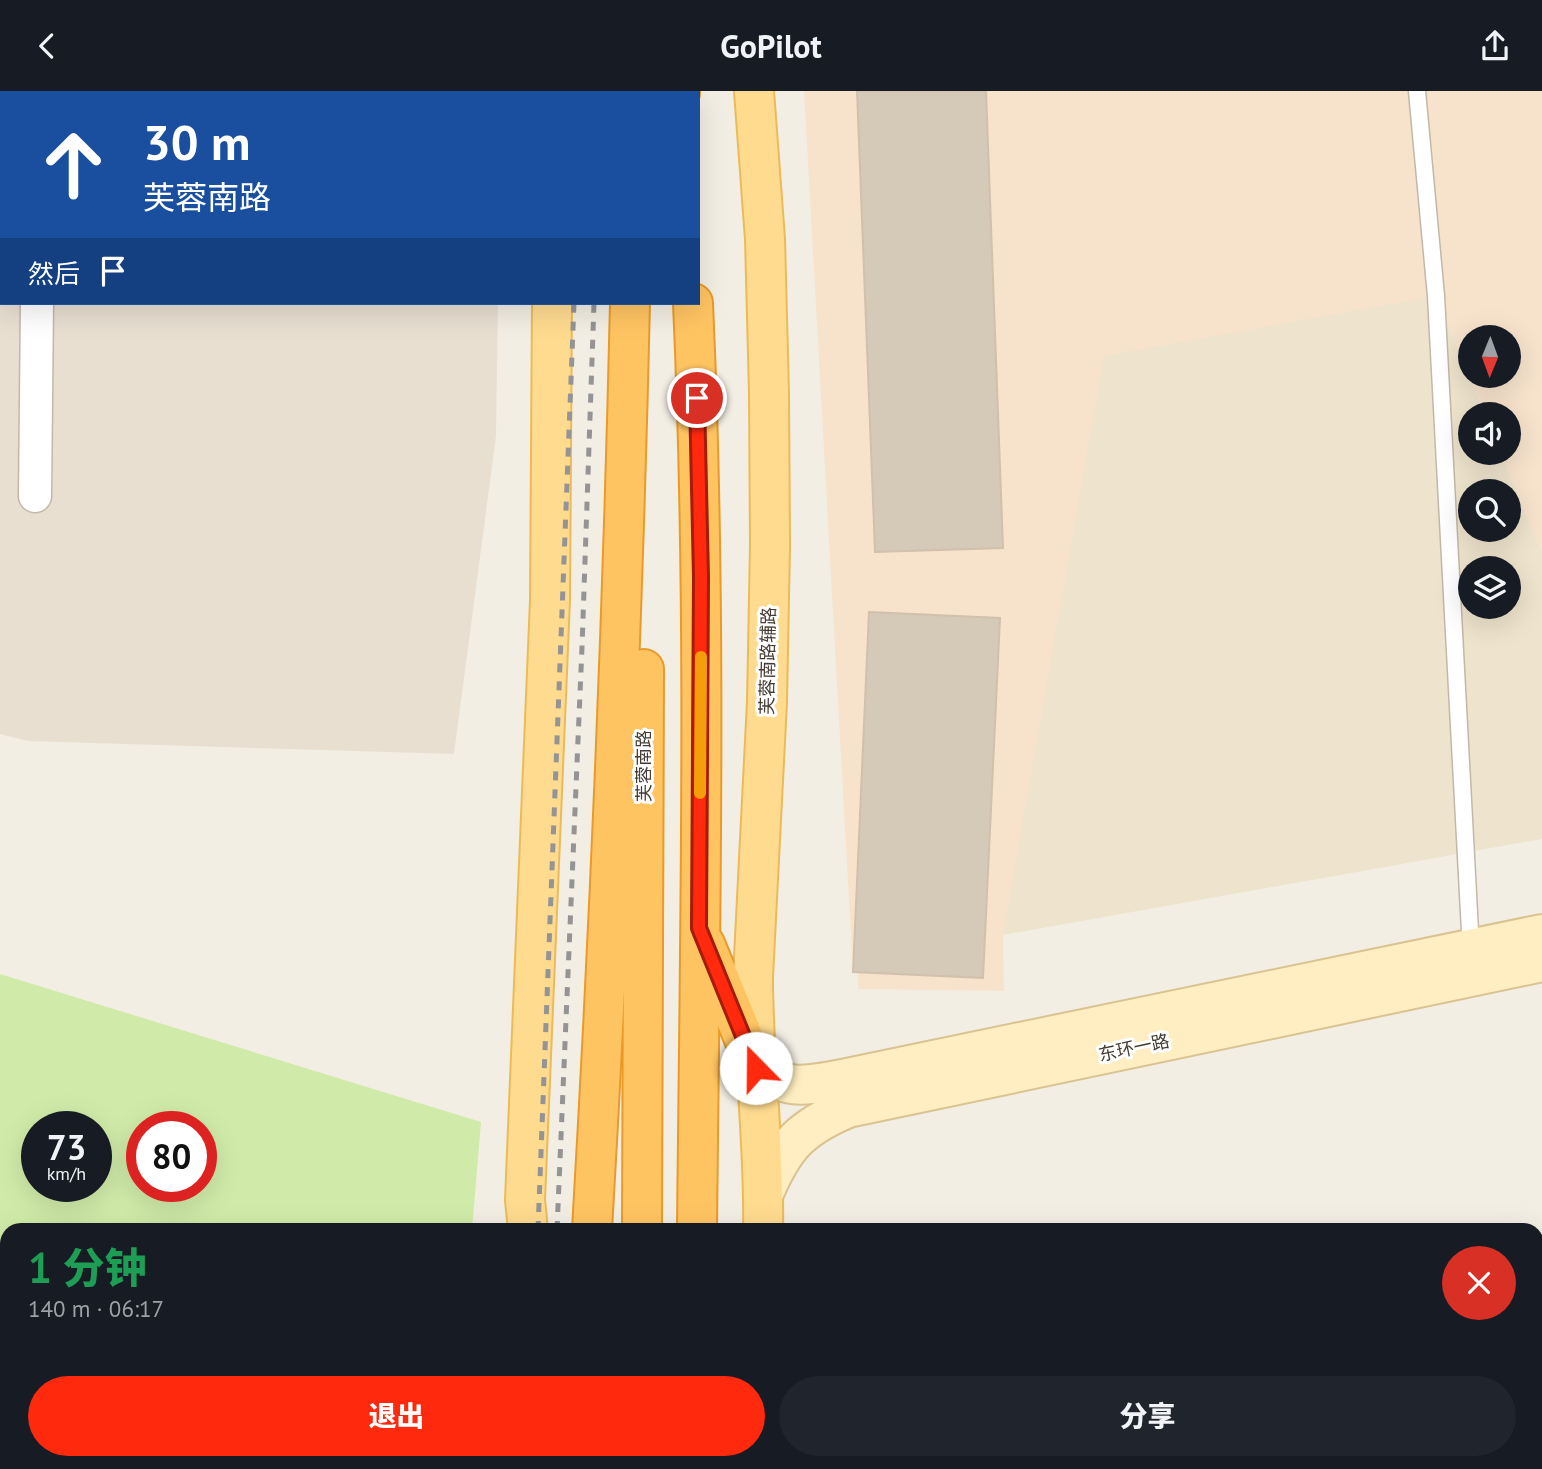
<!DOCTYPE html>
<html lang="zh">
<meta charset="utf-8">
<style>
body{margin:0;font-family:"PT Sans","Noto Sans SC",sans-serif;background:#20242c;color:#f1f3f6;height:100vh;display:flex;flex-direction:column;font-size:26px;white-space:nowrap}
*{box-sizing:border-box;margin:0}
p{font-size:23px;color:#9ea1a6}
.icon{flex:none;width:38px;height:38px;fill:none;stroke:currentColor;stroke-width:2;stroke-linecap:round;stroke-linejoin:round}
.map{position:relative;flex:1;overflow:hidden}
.details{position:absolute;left:0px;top:1132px;width:1544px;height:247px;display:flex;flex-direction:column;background:#171b24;border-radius:21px 21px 0 0;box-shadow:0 7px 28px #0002}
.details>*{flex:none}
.hud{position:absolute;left:0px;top:0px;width:700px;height:214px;box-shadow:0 7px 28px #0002;background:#1a4fa0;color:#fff;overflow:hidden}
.needle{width:46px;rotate:181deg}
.controls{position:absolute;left:1458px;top:234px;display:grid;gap:14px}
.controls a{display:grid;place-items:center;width:63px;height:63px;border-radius:50%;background:#171b24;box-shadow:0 7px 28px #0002;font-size:35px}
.speed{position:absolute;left:21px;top:1020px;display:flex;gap:14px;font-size:35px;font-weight:700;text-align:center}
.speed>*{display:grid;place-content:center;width:91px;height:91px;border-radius:50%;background:#171b24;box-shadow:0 7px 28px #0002;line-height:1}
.speed small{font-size:18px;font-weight:400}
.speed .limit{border:10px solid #d22;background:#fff;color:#111}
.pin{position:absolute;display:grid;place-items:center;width:60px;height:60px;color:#fff;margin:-30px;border:4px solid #fff;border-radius:50%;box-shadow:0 2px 7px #0007}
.me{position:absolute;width:77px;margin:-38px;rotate:338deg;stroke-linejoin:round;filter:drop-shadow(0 0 5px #0008)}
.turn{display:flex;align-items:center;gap:24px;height:147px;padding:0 28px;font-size:32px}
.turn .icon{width:91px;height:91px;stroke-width:2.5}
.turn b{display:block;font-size:49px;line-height:60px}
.then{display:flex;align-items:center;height:66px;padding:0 28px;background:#0003;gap:14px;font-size:26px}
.round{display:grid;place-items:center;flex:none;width:74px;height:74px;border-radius:37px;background:#20242c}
.head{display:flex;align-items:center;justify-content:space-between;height:119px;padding:0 28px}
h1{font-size:42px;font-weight:800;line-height:52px;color:#1e9e55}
.primary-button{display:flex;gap:14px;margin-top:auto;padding:14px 28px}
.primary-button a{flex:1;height:80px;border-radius:42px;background:#ff290e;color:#fff;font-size:28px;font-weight:800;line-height:80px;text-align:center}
.primary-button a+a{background:#20242c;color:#f1f3f6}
header{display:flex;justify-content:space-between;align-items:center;height:91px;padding:0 28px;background:#171b24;font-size:32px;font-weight:800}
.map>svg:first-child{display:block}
</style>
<header><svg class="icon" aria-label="back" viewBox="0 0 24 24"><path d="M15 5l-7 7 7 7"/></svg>GoPilot<svg class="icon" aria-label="share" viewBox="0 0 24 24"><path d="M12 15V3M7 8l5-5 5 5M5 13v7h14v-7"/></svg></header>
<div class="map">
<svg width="1542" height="1378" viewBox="0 0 1542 1378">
<rect width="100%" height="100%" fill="#f3eee3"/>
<polygon fill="#e8dfd1" points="0,0 501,0 501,2 2,2 2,212 498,212 496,345 454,663 28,650 0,643"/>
<path fill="#f7e3cc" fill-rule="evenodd" d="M804,0H1542V462L1501,362H1508V324H1485L1436,205L1003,844L1004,900L858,898V880L853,881ZM1470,247H1508V285H1470Z"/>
<path fill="#eee3cc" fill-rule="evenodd" d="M1436,205L1485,324H1470V362H1501L1542,462V748L1003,844L1104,265ZM1470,401H1508V439H1470ZM1470,478H1508V516H1470Z"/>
<path fill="#d0eba9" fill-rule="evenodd" d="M0,883L481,1031L472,1139H7V1372H452V1378H0ZM37,1036H96V1096H37ZM142,1036H201V1096H142Z"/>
<g fill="#d5c9b8" stroke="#d1c0ab" stroke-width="2">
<polygon points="857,0 986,0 1003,457 875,461"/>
<polygon points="869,521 1000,527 983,887 853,881"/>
</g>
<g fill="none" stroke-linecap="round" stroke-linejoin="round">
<g stroke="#c2b8a8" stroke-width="19">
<polyline id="lane" points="1417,0 1436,205 1471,859"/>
</g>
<g stroke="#c2b8a8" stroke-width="35">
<g id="street">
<polyline points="18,0 19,2"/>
<polyline points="35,405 37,212"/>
</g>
</g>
<g stroke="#dac391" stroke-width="42">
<g id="secondary">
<path d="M756,977C786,999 803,995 837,989L1542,843"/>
<path d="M764,1102C784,1055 800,1037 848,1017L1542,871"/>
<polyline points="508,1378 509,1372"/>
</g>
</g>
<g stroke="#ecba58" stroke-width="42">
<g id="primary">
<polyline points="545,0 545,2"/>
<path d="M754,0L765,148L769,302L770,454L767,611L753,886C753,971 765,1055 763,1139"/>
<polyline points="528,1139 525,1109 550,509 552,212"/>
<polyline points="580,1378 580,1372"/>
<polyline points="756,1378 756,1372"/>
</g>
</g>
<g stroke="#e99a28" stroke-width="42">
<g id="highway">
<polyline points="622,0 622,2"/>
<polyline points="680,0 680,2"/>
<path d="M693,212C707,521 700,830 697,1139"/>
<polyline points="705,853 756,977"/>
<path d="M592,1139C610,830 623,521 630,212"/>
<polyline points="642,1139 644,578"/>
<polyline points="637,1378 637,1372"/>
<polyline points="693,1378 693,1372"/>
</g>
</g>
<use href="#lane" stroke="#fff" stroke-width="16"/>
<use href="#street" stroke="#fff" stroke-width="32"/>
<use href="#secondary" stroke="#ffeec1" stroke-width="38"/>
<use href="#primary" stroke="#ffdb90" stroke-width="38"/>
<use href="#highway" stroke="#ffc462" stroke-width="38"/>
<g stroke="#949494" stroke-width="5" stroke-dasharray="9 9" stroke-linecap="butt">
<polyline points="582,2 582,0"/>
<polyline points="604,2 604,0"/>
<polyline points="538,1139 574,212"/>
<polyline points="557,1139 582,556 594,212"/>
<polyline points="522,1378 522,1372"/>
<polyline points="542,1378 543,1372"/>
</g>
</g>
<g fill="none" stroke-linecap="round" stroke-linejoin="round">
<g stroke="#a61b09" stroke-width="18">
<polyline id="route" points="697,307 701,486 699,837 756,977"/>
</g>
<use href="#route" stroke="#ff290e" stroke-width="12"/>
<polyline stroke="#f59e0b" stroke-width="12" points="700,702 701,566"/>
</g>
<g text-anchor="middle" stroke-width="6" stroke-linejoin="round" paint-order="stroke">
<g font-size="18" fill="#453d33" stroke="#fff">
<text transform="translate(768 570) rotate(-89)" y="6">芙蓉南路辅路</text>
<text transform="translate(644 675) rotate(-90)" y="6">芙蓉南路</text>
<text transform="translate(1134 957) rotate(-12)" y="6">东环一路</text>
</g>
</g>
</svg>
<div class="controls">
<a><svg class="needle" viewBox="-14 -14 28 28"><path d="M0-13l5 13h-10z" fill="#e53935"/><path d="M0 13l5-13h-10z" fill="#9ea1a6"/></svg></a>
<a><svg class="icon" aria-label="sound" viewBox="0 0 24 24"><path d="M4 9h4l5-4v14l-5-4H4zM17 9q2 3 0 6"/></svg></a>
<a><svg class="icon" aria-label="search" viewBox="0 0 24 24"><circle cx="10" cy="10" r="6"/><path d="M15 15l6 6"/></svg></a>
<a><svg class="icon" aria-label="layers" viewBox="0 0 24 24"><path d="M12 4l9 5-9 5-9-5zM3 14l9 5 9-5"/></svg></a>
</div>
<div class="speed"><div>73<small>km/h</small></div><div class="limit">80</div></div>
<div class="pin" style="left:697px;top:307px;background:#d93025"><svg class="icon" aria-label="arrive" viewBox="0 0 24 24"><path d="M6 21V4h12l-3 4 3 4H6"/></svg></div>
<svg class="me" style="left:756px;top:977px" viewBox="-20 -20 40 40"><circle r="19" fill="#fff"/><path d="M0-13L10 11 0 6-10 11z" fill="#ff290e"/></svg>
<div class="hud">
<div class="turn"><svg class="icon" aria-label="ahead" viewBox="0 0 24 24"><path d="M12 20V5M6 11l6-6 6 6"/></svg><div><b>30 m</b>芙蓉南路</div></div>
<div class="then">然后<svg class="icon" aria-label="arrive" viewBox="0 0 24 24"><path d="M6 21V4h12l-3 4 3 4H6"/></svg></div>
</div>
<section class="details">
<div class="head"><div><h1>1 分钟</h1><p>140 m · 06:17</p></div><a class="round" style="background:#d93025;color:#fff"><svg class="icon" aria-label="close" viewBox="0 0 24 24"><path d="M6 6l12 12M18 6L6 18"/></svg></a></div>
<div class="primary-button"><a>退出</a><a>分享</a></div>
</section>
</div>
